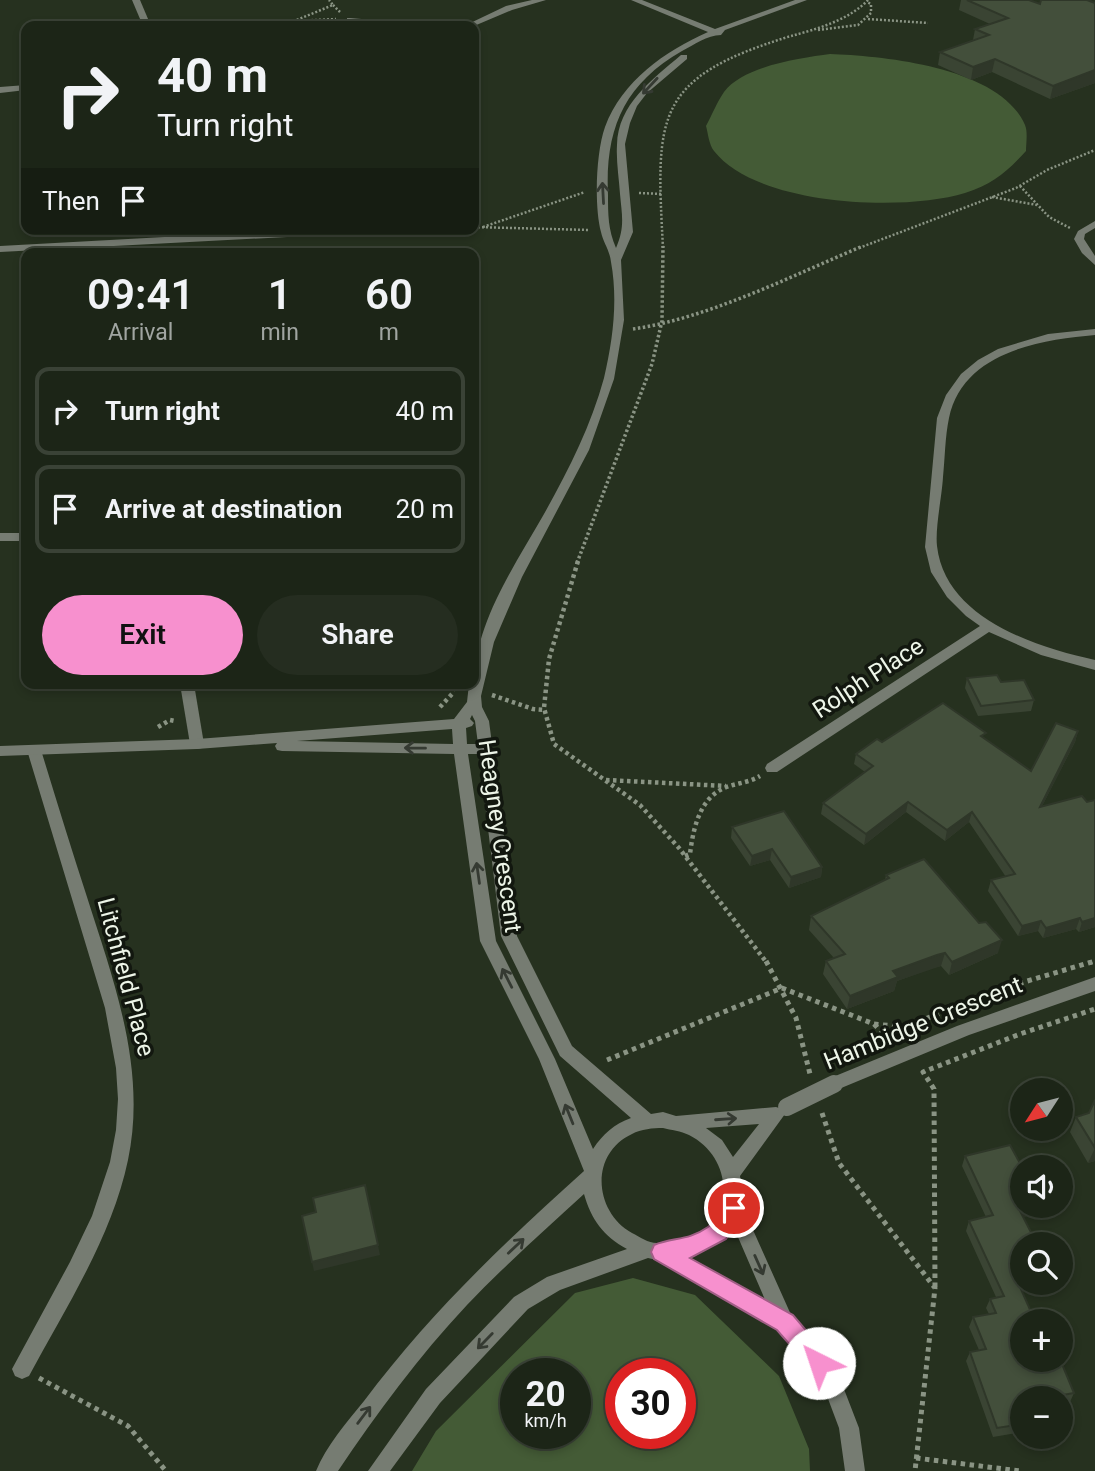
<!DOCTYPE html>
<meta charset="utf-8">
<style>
body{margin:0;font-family:Roboto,sans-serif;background:#252d20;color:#f1f3f6;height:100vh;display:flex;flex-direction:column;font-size:26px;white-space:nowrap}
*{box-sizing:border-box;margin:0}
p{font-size:23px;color:#a0a5a1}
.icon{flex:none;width:38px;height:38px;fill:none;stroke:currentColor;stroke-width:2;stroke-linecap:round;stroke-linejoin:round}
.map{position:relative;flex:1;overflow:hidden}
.details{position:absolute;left:21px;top:248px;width:458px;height:441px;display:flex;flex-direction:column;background:#1c2517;border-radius:14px;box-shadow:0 4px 10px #0003,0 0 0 2px #3a4236}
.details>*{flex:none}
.top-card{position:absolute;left:21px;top:21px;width:458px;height:214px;border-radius:14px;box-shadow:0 4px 10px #0003,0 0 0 2px #3a4236;background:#1c2517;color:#f1f3f6;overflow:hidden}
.needle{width:46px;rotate:234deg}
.controls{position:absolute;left:1010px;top:1078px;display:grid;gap:14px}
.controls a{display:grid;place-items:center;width:63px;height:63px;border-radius:50%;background:#1c2517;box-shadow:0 4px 10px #0003,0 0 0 2px #3a4236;font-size:35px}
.speed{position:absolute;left:500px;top:1358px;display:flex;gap:14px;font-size:35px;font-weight:700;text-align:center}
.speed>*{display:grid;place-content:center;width:91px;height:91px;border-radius:50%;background:#1c2517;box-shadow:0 4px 10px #0003,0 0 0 2px #3a4236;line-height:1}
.speed small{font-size:18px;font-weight:400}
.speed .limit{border:10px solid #d22;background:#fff;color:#111}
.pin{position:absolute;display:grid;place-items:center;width:60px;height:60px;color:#fff;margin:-30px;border:4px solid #fff;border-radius:50%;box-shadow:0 2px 7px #0007}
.me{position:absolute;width:77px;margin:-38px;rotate:319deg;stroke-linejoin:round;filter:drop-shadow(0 0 5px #0008)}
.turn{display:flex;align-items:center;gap:24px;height:147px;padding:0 21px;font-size:32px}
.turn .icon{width:91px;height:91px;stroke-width:2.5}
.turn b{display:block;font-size:49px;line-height:60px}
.then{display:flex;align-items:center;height:66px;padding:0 21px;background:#0003;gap:14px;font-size:26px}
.eta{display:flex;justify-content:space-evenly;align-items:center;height:119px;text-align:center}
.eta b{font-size:42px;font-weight:600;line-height:49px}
.action{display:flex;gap:14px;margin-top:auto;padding:14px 21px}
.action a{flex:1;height:80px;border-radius:42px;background:#f790ce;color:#111;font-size:28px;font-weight:600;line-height:80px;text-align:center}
.action a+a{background:#252d20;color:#f1f3f6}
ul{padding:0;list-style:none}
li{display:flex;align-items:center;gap:21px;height:88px;margin:0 14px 10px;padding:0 7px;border:4px solid #3a4236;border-radius:14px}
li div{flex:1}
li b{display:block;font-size:26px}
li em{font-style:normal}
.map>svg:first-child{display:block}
</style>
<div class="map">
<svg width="1095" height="1471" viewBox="0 0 1095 1471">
<rect width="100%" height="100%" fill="#26311f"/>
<g fill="#445b36" fill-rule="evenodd">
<path d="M830,54C884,56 1000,67 1025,125C1028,132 1026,144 1026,151C1007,172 993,184 965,193C903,212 757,206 714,151C709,145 708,133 706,126C712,115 717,102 724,92C743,66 800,58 830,54Z"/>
<path d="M633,1278L695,1295L779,1376L809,1449L810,1471H412L436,1431L575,1293ZM516,1374H576V1433H516ZM621,1374H681V1433H621Z"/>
</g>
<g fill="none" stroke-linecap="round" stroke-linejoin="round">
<g stroke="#8a9484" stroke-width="2.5" stroke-dasharray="2 2" stroke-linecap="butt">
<polyline points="333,5 340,12"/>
<polyline points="868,19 928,23"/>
<polyline points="295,21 336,19"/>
<polyline points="282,26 333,5 329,0"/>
<polyline points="818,30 858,25 871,13 871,4 867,2"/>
<polyline points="1020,186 1049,217 1070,228"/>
<polyline points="639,193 662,194"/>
<polyline points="992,197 1037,205"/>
<polyline points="474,227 589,230"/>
<polyline points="483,227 585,192"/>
<path d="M663,248C656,116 653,78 791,36C817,29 849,20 868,0"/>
<polyline points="859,248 1016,188 1047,170 1095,150"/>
</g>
<g stroke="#8a9484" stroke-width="3.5" stroke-dasharray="2.5 2.5" stroke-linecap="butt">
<path d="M633,329C709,318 791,276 863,246"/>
<polyline points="577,563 652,364 662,321 663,246"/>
</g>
<g stroke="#8a9484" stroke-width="4.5" stroke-dasharray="3.5 3.5" stroke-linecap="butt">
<polyline points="578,561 549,659 544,708 554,744 640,805 679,848 767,963"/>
<polyline points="492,695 533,709 545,710"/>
<polyline points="440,707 452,694 454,686"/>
<polyline points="158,727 170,720 175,721"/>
<polyline points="606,780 726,786"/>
<path d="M685,856L690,854C693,830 699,799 724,788C736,783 748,783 760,776"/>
<polyline points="1089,963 1095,961"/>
</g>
<g stroke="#8a9484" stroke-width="5" stroke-dasharray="4.5 4.5" stroke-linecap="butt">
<polyline points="766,961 796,1018 810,1074"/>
<polyline points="874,1024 891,1041"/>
<polyline points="607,1060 782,988 874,1024 904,1027 1014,985 1095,961"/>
<polyline points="822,1113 839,1163 935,1288 915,1471"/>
<polyline points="935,1287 934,1089 923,1072 1020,1034 1095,1009"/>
<polyline points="39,1378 128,1426 166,1471"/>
<polyline points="916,1458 1020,1471"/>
</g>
<g fill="#767c72" fill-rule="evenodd">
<polygon points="132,0 140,0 151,26 143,26"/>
<polygon points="532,0 546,0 512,10 474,26 464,26 506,6"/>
<polygon points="350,18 419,24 423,26 394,26 347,22 347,18"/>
<polygon points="26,85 26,90 0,93 0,87"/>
<polygon points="1095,221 1095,228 1085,234 1084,239 1095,256 1095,265 1082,253 1074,239 1078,231"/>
<polygon points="311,229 333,229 306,236 0,252 0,246"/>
<path d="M1095,329V335C1039,340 963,352 949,418C945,437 945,458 943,477C942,496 935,528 937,546C945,618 1035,647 1095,660V670L1041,655L989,632L777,772H767L765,768L767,764L980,626L966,616L947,597L931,572L925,547L937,418L946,395L961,374L978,360L998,349L1048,334Z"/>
<rect x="0" y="533" width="26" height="8"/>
<polygon points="180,684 194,684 204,744 202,748 197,749 190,744"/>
<path d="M34,745L41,750C56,799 71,848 87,897C114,982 147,1069 128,1160C112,1237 66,1307 29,1376L22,1379L15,1376L12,1369L70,1262L92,1216L110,1162L116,1130L118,1099L116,1068L105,1008L27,750Z"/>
<polygon points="734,1199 740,1201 792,1317 826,1356 842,1384 859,1428 865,1471 845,1471 839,1428 827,1396 812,1370 778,1329 654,1258 652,1252 654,1246 661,1243 668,1246 766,1302 725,1207 728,1201"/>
</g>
<g fill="#767c72" fill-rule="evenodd">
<path d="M631,0H642L715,29L795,0H807L725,30L721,35C707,35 694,45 682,51C623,85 605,130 608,195C608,214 608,230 616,248C625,227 622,216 620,194C619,178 616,161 617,145C618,104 652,80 681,55H687V59L647,93L637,106L630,123L625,144L633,232L621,260L624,320L614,379L589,450L522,577L494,642L481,696L482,707L489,721L517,936L572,1046L651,1114L663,1112L676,1116L776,1107L782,1109L785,1114L740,1176C749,1222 720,1252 675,1258C666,1260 658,1261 648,1258L560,1290L528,1309L440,1403L390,1471H368L426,1389L514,1297L547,1277L627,1249C603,1236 591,1219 584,1194C545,1230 504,1266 467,1305C419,1356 377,1413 338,1471H316C326,1446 347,1422 364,1401C431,1312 502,1245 584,1171L539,1059L480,941L454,754L282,751L277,750L275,746L277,743L197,749L0,756V746L197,739L454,719L467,702L469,684H474C474,624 515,565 544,514C568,471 591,426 604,378C613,340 618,300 611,262C610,251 603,242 601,232C594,206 596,152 605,127C622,81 665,51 708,32ZM472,715L475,721L478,744H467L466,728L472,726L474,723L470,719ZM452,729L453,744L297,741ZM468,754H479L501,936L560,1056L631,1118C614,1124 603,1134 593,1149L555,1059L496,941ZM759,1124L733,1157L722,1140L706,1128ZM663,1128C671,1130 681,1131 689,1135C723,1152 735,1195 711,1225C704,1234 690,1239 678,1241C671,1242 664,1244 657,1243C648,1243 640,1237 632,1233C594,1212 589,1154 632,1134C641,1129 653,1128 663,1128Z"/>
<polygon points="1095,977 1095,991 969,1035 834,1091 828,1089 826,1084 828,1079 957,1026"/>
</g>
<polyline stroke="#767c72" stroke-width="18" points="787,1107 834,1084"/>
</g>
<g fill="#3a4433">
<polygon points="961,0 1029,0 1040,4 1041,0 1092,0 1089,1 1095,3 1095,83 1050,99 992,72 971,80 938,65 940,52 973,40 975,29 990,24 959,10"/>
<polygon points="967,678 1001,682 1034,700 1031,711 978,716 965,688"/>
<polygon points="1078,731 1075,742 1042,806 1095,927 1079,932 1076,929 1043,938 1038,931 1018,936 988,891 991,880 1006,877 969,822 945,841 906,812 864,845 821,814 823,803 865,772 854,764 856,754 882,742 984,738 1031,771"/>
<polygon points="732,827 822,867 821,877 789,888 770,860 750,866 731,838"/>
<polygon points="886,875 998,953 949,975 941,966 933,968 897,981 894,991 847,1009 823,974 826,961 834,958 809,930 811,916 885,880"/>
<polygon points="1095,1099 1095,1161 1088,1163 1070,1132 1076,1117 1089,1114"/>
<polygon points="965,1156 1037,1214 1023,1217 1022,1283 1041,1283 1021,1287 1022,1321 1074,1393 1070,1402 1060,1404 1060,1398 1022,1398 1022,1432 993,1437 966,1361 970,1352 979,1350 969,1327 973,1317 989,1314 986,1308 990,1299 996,1297 966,1231 969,1221 986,1217 962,1166"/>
</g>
<g fill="#2f3729">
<polygon points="995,59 992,72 971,80 973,67"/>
<polygon points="1095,70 1095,83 1050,99 1053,86"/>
<polygon points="1078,731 1075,742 1036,818 1040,807"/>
<polygon points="908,802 906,812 864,845 866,834"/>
<polygon points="972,812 969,822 945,841 947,830"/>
<polygon points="772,849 770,860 750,866 752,856"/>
<polygon points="822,867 821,877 789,888 791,877"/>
<polygon points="1080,918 1076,929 1043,938 1046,928"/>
<polygon points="1095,918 1095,927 1079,932 1082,922"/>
<polygon points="1041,921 1038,931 1018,936 1022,926"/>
<polygon points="1002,940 998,953 949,975 952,962"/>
<polygon points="945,953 941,966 897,981 894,991 847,1009 850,996 893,971"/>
<polygon points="1095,1148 1095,1161 1088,1163"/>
<polygon points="1033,1206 1041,1206 1037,1214 1015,1219 1019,1209"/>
<polygon points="378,1245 380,1255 314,1271 312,1262"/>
<polygon points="1022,1279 1022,1283 1041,1283 1013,1289 1017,1280"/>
</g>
<g fill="#434f3b" stroke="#2f3729" stroke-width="2">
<polygon points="967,0 1029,0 1040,4 1041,0 1087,0 1095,3 1095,70 1053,86 995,59 973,67 940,52 989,35 975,29 1008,18"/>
<polygon points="997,675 1001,682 1024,680 1034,700 981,706 967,678"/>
<polygon points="943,703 986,733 981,736 1031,771 1056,723 1078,731 1040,807 1082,796 1087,802 1095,800 1095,918 1082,922 1080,918 1046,928 1041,921 1022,926 991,880 1015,874 972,812 947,830 908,802 866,834 823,803 873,766 856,754 877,739 882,742"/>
<polygon points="784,811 822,867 791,877 772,849 752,856 732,827"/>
<polygon points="924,859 979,923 986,922 1002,940 952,962 945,953 937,955 893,971 898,977 850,996 826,961 845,954 811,916 889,878 886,875"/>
<polygon points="1095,1100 1095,1148 1076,1117 1089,1113"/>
<polygon points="1010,1145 1022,1167 1022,1206 1033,1206 1019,1209 1037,1244 1022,1244 1022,1279 1017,1280 1035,1321 1022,1321 1022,1360 1060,1359 1074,1393 1046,1398 1022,1398 1022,1424 997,1428 970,1352 986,1349 973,1317 996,1313 990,1299 1004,1296 969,1221 993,1215 965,1156"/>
<polygon points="365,1185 378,1245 312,1262 302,1216 316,1212 313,1198"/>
</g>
<defs><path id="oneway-shaft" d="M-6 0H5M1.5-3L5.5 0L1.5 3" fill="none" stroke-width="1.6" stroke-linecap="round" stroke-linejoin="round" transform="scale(1.75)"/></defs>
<g stroke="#353a32">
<use href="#oneway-shaft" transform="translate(650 86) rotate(133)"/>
<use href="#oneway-shaft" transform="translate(603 193) rotate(-93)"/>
<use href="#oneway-shaft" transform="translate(415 748) rotate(-179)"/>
<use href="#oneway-shaft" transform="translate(478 873) rotate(-98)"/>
<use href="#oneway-shaft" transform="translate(507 978) rotate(-117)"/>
<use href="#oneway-shaft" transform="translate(569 1114) rotate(-112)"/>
<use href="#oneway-shaft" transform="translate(726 1119) rotate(-4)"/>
<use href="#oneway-shaft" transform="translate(516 1246) rotate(-43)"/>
<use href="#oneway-shaft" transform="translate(759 1265) rotate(66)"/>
<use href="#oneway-shaft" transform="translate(485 1341) rotate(134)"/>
<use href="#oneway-shaft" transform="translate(364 1415) rotate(-53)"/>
</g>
<path fill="#f790ce" stroke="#a15e86" stroke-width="2" d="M734,1198L741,1201L744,1208L726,1239L690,1258L793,1315L827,1355L830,1363L827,1370L819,1373L812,1370L777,1330L654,1259L651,1252L654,1245C674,1237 688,1241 708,1227C719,1219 720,1203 734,1198Z"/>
<g text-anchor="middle" stroke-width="7" stroke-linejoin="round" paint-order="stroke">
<g font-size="24" fill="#edf5e8" stroke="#12170f">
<text transform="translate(868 678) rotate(-33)" y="8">Rolph Place</text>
<text transform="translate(500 836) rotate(82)" y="8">Heagney Crescent</text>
<text transform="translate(126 977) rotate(75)" y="8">Litchfield Place</text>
<text transform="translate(923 1023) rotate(-22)" y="8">Hambidge Crescent</text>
</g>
</g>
</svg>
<div class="controls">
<a><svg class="needle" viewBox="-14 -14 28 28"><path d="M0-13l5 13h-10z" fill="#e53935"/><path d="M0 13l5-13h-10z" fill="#a0a5a1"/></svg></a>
<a><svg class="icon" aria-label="sound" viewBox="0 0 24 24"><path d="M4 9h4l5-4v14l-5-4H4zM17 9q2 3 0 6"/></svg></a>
<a><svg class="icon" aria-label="search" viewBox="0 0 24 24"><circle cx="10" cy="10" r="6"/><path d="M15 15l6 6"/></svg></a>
<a>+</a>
<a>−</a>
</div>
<div class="speed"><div>20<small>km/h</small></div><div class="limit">30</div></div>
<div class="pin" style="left:734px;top:1208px;background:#d93025"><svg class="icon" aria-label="arrive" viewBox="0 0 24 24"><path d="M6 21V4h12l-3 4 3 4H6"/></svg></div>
<svg class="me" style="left:819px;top:1363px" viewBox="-20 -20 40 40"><circle r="19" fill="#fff"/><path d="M0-13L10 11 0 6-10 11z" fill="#f790ce"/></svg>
<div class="top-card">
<div class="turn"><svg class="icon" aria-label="right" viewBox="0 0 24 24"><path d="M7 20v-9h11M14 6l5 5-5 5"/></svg><div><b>40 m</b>Turn right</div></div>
<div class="then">Then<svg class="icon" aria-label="arrive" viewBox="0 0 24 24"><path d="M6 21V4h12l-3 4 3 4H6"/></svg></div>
</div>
<section class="details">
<div class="eta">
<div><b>09:41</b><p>Arrival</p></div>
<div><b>1</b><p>min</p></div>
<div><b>60</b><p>m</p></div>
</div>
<ul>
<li><svg class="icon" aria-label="right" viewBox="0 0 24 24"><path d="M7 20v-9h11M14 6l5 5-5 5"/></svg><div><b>Turn right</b></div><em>40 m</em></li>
<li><svg class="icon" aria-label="arrive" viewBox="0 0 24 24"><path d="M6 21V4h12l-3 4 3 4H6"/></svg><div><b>Arrive at destination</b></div><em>20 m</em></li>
</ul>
<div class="action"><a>Exit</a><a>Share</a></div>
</section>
</div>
